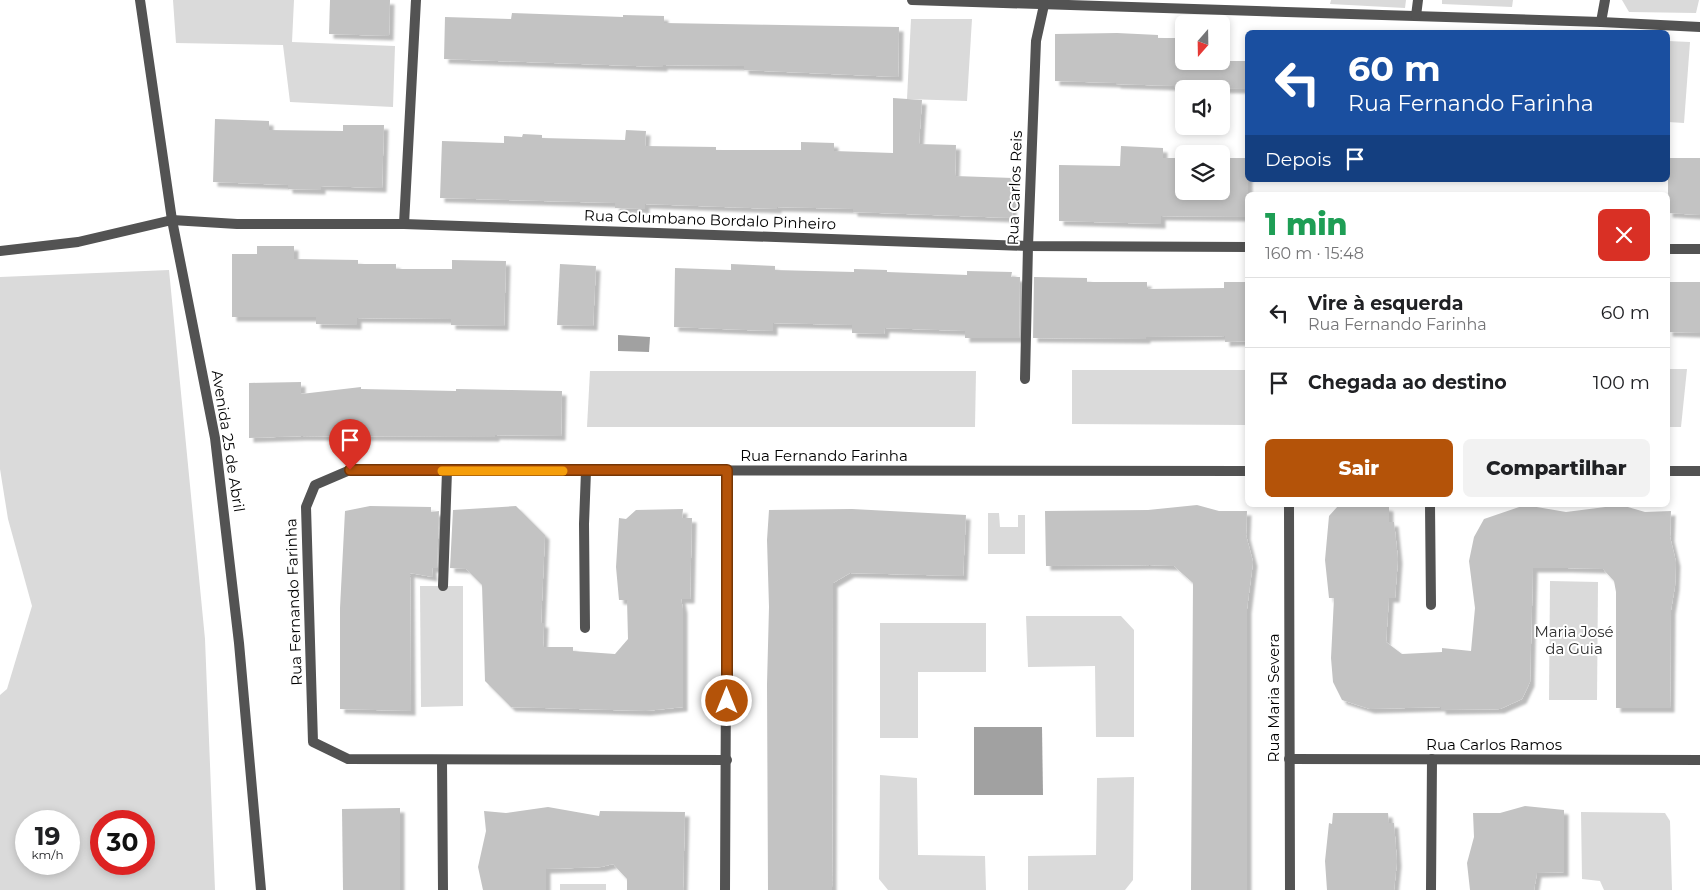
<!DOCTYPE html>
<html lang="pt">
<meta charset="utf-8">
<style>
body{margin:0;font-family:Montserrat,sans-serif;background:#f2f2f2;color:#202124;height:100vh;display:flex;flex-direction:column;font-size:19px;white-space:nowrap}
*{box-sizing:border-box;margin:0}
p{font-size:16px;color:#757577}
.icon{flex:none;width:28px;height:28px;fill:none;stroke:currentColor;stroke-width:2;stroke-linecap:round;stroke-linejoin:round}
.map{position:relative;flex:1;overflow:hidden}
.panel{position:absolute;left:1245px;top:192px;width:425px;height:315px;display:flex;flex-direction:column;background:#fff;border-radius:8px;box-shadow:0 2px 8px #0003}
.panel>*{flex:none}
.top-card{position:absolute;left:1245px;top:30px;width:425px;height:152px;border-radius:8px;box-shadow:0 2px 8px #0003;background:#1a4fa0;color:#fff;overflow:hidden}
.needle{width:32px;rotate:200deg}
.buttons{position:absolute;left:1175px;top:15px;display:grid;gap:10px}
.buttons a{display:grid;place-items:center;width:55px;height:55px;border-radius:8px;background:#fff;box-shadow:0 2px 8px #0003;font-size:25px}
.speed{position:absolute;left:15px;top:810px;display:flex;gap:10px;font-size:25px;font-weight:700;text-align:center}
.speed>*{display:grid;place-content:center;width:65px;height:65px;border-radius:50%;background:#fff;box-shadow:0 2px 8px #0003;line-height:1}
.speed small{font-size:12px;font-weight:400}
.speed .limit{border:8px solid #d22;background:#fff;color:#111}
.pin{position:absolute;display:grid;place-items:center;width:42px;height:42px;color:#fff;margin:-51px -21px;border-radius:50% 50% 50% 0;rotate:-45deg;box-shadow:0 0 5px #0007}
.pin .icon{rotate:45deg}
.me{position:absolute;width:55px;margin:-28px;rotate:0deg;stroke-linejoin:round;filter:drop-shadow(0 0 4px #0008)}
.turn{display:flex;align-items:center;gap:18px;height:105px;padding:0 20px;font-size:22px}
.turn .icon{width:65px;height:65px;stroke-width:2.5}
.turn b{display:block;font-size:35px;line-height:42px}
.then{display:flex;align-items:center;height:48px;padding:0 20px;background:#0003;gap:10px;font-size:19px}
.round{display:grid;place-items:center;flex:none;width:52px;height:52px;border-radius:8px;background:#f2f2f2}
.head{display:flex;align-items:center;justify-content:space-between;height:85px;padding:0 20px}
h1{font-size:30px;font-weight:800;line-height:38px;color:#1e9e55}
.button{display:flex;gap:10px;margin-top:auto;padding:10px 20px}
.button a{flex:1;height:58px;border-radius:8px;background:#b45309;color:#fff;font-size:20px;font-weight:800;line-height:58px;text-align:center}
.button a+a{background:#f2f2f2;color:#202124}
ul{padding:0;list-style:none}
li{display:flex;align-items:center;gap:15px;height:70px;padding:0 20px;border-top:1px solid #e0e0e0}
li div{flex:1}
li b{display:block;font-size:19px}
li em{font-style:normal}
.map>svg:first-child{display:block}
</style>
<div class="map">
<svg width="1700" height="890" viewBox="0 0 1700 890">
<defs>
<filter id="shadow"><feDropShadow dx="4.5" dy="4.5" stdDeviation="1" flood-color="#0004"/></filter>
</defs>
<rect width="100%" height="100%" fill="#fff"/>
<g fill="#dadada" fill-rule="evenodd">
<polygon points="173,0 294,0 292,42 395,46 393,107 290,102 283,45 176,43"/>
<polygon points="1331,0 1406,0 1405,8 1330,4"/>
<polygon points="1442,0 1513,0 1512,7 1442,4"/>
<polygon points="1622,0 1699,0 1696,13 1629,12"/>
<polygon points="911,19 972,19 967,101 907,99"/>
<polygon points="1668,41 1690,42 1684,123 1668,122"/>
<path d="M169,270L205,639L215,890H0V695L7,689L32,606L8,519L0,469V277ZM26,821H69V864H26ZM101,821H144V864H101Z"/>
<polygon points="1668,369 1687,369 1681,427 1668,427"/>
<polygon points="1072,370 1247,370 1247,425 1072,424"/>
<polygon points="590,371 976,371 975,427 587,427"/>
<polygon points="988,513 999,513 1000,527 1018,527 1018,515 1025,515 1025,554 988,554"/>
<polygon points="1550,581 1598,582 1597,700 1549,700"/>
<polygon points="420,586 463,586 463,706 421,707"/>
<polygon points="1026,616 1121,616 1134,630 1134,737 1096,737 1095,666 1028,667"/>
<polygon points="880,623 986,623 986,672 918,672 918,738 880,738"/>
<polygon points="880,775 917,778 918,855 985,856 986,890 888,890 879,879"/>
<polygon points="1134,777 1133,880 1125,890 1028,890 1028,856 1096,855 1097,778"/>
<polygon points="1581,812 1665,813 1670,821 1672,890 1604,890 1600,881 1582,879"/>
<rect x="560" y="884" width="46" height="6"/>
</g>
<g fill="#a1a1a1">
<polygon points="618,335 650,337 649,352 618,351"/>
<polygon points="974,727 1042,727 1043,795 974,795"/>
</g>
<g fill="#c3c3c3" filter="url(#shadow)">
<polygon points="330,0 390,0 389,36 329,34"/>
<polygon points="512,13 623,17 623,15 664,16 664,23 899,27 898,77 744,70 744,66 663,65 663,67 444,59 445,17 511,19"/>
<polygon points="1117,33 1158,35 1158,38 1184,38 1184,61 1248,61 1248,89 1174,88 1174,86 1116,84 1116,83 1055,81 1055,34"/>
<polygon points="893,98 922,100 919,144 956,145 955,176 1013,178 1012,218 853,212 853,209 777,207 777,209 645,204 645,209 615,208 615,203 440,198 442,141 504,143 504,136 522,137 523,134 542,135 542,138 625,140 626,130 646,131 645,146 716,147 716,150 801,150 801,142 834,143 834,151 893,153"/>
<polygon points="215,119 269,121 269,130 343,131 343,125 384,125 382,188 321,186 321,190 288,189 288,185 213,182"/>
<polygon points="1121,146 1163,148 1163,158 1184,158 1184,191 1221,191 1221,158 1248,158 1248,217 1161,216 1161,224 1059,221 1059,165 1120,166"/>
<polygon points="1668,158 1700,158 1700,215 1668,213"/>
<polygon points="257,246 294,246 294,259 358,260 358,264 396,264 396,269 452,269 452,260 506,261 504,326 451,325 451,319 357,318 357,325 316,324 316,317 232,317 232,254 257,254"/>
<polygon points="560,264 596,266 593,326 557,325"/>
<polygon points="731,264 775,266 775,270 854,272 854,269 887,270 887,272 967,275 967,271 1012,272 1011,277 1020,277 1019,338 965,338 965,331 885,328 884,334 852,333 852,325 773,323 773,331 674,327 675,268 731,270"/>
<polygon points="1034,277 1087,278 1087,282 1147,282 1147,289 1224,288 1224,282 1248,282 1248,341 1225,342 1225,336 1146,337 1146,339 1033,338"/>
<polygon points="1668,282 1700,282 1700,333 1668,332"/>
<polygon points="301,382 301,394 361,387 361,389 456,391 456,389 562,391 561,436 495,435 495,437 302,436 249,438 249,383"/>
<polygon points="1197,505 1219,511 1247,511 1246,535 1253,562 1247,609 1247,890 1191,890 1193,583 1174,566 1150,565 1046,566 1045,511 1148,510"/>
<polygon points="1345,505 1378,505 1389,507 1389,522 1394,522 1398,559 1395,598 1389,598 1386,642 1402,654 1442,652 1442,648 1471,651 1475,608 1469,561 1474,537 1484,519 1525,505 1566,512 1621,505 1645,512 1671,511 1670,537 1676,562 1675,586 1671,610 1670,708 1616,708 1616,592 1614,581 1603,569 1567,568 1533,568 1530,682 1522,699 1500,709 1441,710 1441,707 1370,709 1342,700 1333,682 1331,658 1334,598 1329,598 1325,560 1329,516 1338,506"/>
<polygon points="370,506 431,507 431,512 439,511 437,568 432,568 433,577 410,573 411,711 340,709 340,608 345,511"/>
<polygon points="516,506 545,535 541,623 544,623 543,647 573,647 573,651 615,654 628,639 627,600 619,600 616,567 619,518 626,519 636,510 683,509 682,518 692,518 690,599 681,599 683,609 683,707 646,711 511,707 485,681 482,585 466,569 450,568 453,510"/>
<polygon points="852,509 966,515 963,576 850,573 833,583 832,890 768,890 767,684 769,607 767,540 769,510"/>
<polygon points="1525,806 1564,810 1564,872 1537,873 1534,890 1470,890 1467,863 1474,837 1473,813 1500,813"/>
<polygon points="548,807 599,816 600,811 685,812 683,890 627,890 627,879 613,864 601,867 546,869 546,890 483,890 478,867 486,831 484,811 506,813"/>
<polygon points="400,808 400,890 343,890 342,809"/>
<polygon points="1333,813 1388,813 1389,823 1394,823 1397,862 1394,890 1327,890 1325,861 1329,823 1332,824"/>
</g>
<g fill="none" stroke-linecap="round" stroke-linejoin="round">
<g stroke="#535353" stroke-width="10">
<polyline points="1025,379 1028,246 1036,41 1044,5"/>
<polyline points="443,586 447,471"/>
</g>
<g stroke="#535353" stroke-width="10">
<polyline points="912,0 1601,22 1700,27"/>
<polyline points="1416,16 1418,0"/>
<polyline points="1601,22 1605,0"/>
<polyline points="404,224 416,0"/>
<polyline points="1668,249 1700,249"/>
<polyline points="0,251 78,242 172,220 237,224 404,224 1028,246 1248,247"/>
<polyline points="1668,471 1700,471"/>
<polyline points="1289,505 1290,890"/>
<polyline points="1430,505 1431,605"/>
<polyline points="585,628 584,524 586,471"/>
<polyline points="1289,759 1700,760"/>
<polyline points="442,760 443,890"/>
<polyline points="727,760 348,759 313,742 306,507 315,485 350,470 1248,471"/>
<polyline points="725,890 727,471"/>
<polyline points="1431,890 1432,759"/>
</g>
<polyline stroke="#535353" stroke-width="10" points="140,0 172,220 215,438 239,643 261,890"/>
</g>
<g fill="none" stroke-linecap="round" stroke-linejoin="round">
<g stroke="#753606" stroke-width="12">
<polyline id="route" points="350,470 727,470 727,701"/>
</g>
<use href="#route" stroke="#b45309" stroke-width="9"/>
<polyline stroke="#f59e0b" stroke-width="9" points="442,471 563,471"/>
</g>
<g text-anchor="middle" stroke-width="4" stroke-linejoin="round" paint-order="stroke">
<g font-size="15" fill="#000" stroke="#fff">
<text transform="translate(1015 188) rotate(-88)" y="5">Rua Carlos Reis</text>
<text transform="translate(710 220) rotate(2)" y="5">Rua Columbano Bordalo Pinheiro</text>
<text transform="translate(228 441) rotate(81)" y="5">Avenida 25 de Abril</text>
<text x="824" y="461">Rua Fernando Farinha</text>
<text transform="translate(294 602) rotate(-92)" y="5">Rua Fernando Farinha</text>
<text transform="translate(1274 698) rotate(-90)" y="5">Rua Maria Severa</text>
<text x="1494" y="750">Rua Carlos Ramos</text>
</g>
<g font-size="15" fill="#313131" stroke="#fff">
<text x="1574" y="637">Maria José<tspan x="1574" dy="17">da Guia</tspan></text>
</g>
</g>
</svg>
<div class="buttons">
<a><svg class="needle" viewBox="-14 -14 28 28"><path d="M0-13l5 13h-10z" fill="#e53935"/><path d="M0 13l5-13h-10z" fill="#757577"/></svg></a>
<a><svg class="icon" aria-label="sound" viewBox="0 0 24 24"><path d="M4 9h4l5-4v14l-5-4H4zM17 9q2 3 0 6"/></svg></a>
<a><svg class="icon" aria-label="layers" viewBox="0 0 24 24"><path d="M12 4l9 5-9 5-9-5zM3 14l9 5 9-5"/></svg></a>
</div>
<div class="speed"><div>19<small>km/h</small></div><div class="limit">30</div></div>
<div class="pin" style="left:350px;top:470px;background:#d93025"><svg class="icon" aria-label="arrive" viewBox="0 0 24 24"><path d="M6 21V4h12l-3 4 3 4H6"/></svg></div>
<svg class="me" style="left:727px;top:701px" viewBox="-20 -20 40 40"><circle r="17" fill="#b45309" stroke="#fff" stroke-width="3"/><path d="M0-11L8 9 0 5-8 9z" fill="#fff"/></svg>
<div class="top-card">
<div class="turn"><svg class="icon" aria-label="left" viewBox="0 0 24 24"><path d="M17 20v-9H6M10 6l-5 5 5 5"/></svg><div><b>60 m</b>Rua Fernando Farinha</div></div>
<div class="then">Depois<svg class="icon" aria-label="arrive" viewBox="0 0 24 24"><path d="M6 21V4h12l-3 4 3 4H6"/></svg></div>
</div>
<section class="panel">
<div class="head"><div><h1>1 min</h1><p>160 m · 15:48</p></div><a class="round" style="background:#d93025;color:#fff"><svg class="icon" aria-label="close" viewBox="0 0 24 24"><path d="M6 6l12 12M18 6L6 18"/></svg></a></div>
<ul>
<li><svg class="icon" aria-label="left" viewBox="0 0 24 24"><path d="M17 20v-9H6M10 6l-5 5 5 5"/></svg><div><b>Vire à esquerda</b><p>Rua Fernando Farinha</p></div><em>60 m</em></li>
<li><svg class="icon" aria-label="arrive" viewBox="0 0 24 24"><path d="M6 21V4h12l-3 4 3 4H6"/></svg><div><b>Chegada ao destino</b></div><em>100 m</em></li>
</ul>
<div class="button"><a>Sair</a><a>Compartilhar</a></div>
</section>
</div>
